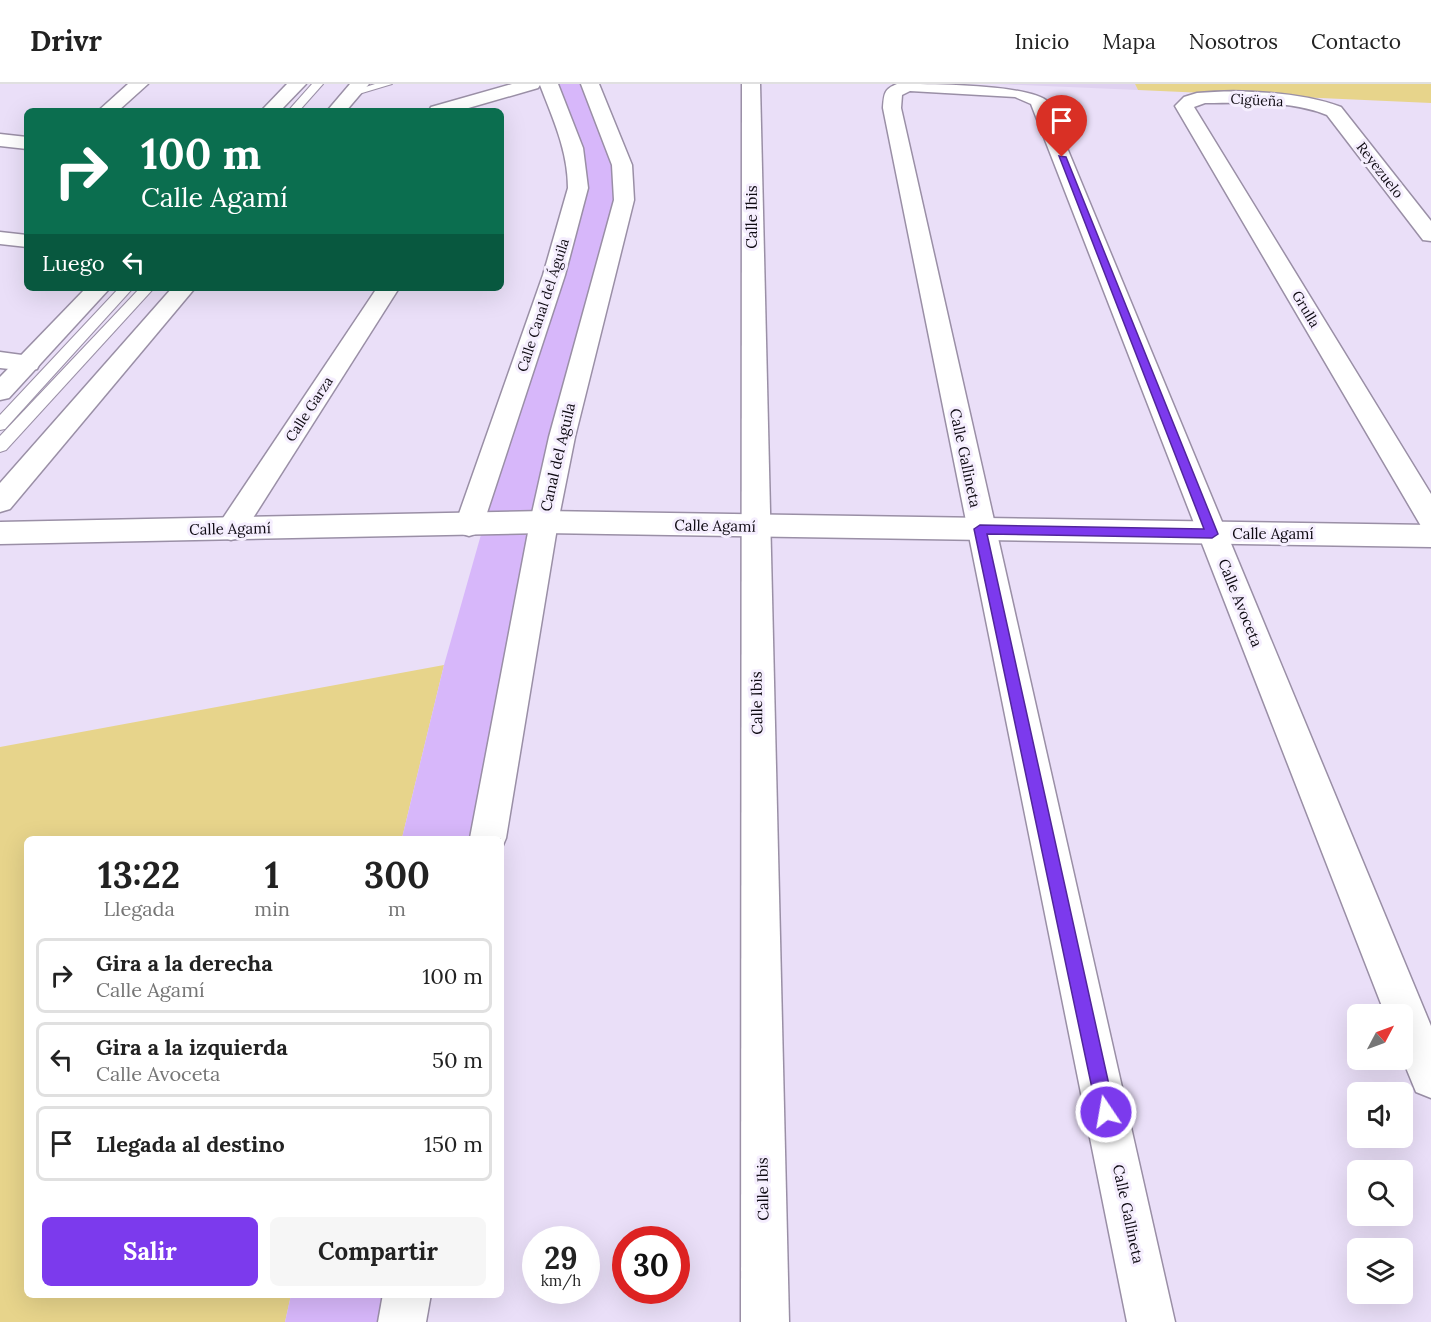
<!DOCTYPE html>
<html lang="es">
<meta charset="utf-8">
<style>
body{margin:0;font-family:Lora,serif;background:#f6f6f6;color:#222;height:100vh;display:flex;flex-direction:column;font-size:22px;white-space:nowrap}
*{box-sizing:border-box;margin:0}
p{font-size:20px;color:#767676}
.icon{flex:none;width:33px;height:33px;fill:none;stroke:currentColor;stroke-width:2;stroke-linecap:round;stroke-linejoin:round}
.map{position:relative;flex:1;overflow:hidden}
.sheet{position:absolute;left:24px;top:752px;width:480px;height:462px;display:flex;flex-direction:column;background:#fff;border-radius:9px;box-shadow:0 6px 24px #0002}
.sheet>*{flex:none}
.banner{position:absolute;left:24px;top:24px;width:480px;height:183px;border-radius:9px;box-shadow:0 6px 24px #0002;background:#0b6e4f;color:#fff;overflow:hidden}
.needle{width:39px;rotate:49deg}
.buttons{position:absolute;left:1347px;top:920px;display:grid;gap:12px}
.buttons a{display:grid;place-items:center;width:66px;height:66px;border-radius:9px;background:#fff;box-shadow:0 6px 24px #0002;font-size:30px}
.speed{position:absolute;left:522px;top:1142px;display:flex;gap:12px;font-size:30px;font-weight:700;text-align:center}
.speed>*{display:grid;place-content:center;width:78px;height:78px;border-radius:50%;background:#fff;box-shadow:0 6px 24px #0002;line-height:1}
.speed small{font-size:15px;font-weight:400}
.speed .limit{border:9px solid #d22;background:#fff;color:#111}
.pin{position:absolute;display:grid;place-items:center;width:51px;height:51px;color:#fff;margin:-62px -26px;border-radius:50% 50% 50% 0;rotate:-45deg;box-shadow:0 0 6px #0007}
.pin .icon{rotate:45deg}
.me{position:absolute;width:66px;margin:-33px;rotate:348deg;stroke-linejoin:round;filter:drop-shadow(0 0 4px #0008)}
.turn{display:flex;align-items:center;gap:21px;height:126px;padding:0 18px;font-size:27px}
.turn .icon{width:78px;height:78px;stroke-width:2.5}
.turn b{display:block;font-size:42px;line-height:51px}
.then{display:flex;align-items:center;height:57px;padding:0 18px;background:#0003;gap:12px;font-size:22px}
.eta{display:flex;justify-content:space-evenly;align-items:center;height:102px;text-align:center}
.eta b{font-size:36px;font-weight:800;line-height:42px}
.action{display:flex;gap:12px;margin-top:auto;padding:12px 18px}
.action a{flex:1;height:69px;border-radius:9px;background:#7c3aed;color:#fff;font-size:24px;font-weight:800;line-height:69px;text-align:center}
.action a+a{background:#f6f6f6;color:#222}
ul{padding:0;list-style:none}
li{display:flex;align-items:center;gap:18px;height:75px;margin:0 12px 9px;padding:0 6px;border:3px solid #e0e0e0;border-radius:9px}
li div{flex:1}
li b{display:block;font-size:22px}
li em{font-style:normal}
header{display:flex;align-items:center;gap:36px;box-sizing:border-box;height:84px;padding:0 30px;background:#fff;border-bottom:2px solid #e0e0e0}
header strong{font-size:28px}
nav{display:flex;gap:33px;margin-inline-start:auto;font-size:21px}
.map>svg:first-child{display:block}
</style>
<header>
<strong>Drivr</strong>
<nav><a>Inicio</a><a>Mapa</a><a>Nosotros</a><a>Contacto</a></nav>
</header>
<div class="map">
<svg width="1431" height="1238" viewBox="0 0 1431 1238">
<rect width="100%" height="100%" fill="#eadff8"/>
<polygon fill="#dfd1f0" points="997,0 1135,0 1138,6"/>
<g fill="#e7d48b">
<polygon points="1135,0 1431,0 1431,19 1138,6"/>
<polygon points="444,581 402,754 27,754 27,1210 291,1211 285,1238 0,1238 0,663"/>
</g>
<g fill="#d7b7fa">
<polygon points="549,0 590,0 622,81 488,754 402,754 444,581 576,116"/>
<polygon points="291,1211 407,1211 402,1238 285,1238"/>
</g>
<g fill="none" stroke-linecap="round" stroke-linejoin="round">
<g stroke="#9a8fa6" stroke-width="2">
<g id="service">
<polygon points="312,0 323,0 299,27 288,27"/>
<polygon points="375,0 392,0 352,12 347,9"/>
<polygon points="119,204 133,204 5,345 0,346 0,331"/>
<polygon points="140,204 154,204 6,366 0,368 0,352"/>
</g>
</g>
<g stroke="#9a8fa6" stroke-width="3">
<g id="minor">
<polygon points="128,0 148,0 118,27 98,27"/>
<path d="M512,0H558L583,64L588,104L565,191L483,441L479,449L469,452L459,449L455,441L543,191L568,104C568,67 553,35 540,1L538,4L458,27H429L431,23Z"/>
<polygon points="581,0 599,0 632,81 634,116 575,353 558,438 506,754 501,766 501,754 470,754 530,438 549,353 614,116 612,81"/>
<polygon points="742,0 760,0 789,1238 741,1238"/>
<path d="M897,0C928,0 1031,0 1048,18L1431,942V1014L1416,1008L1402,974V930H1385L1031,20L1015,13L910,7L902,11L901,24L1175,1238H1127L883,24C884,10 884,5 897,0Z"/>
<path d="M1197,9C1239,5 1302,8 1341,23L1431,137V157L1423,156L1327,31C1290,16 1244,19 1205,19L1194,23L1431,410V445L1421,442L1175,22L1184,13Z"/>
<polygon points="0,50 27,53 27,65 0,62"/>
<polygon points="0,148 27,151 27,163 0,160"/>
<polygon points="377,204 399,204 241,453 231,456 221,453 217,445 221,437"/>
<polygon points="0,268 37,273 40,279 37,285 28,287 0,284"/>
<polygon points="383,1210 431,1210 426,1238 378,1238"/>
</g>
</g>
<g stroke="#9a8fa6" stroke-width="3">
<polygon id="tertiary" points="544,427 1431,441 1431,463 544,449 0,460 0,438"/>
</g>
<g stroke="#9a8fa6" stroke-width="3">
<g id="secondary">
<polygon points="287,0 306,0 280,27 261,27"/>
<polygon points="350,0 369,0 346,27 327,27"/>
<polygon points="86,204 110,204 9,314 0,316 0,293"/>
<polygon points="172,204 195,204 10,425 0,428 0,399"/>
</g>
</g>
<use href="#service" fill="#fff" fill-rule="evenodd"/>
<use href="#minor" fill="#fff" fill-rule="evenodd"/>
<use href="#tertiary" fill="#fff" fill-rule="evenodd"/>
<use href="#secondary" fill="#fff" fill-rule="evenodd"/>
</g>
<polygon fill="#7c3aed" stroke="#51269a" stroke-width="1.5" points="1059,72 1066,73 1218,450 1212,454 987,450 1115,1028 1112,1034 1106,1037 1100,1034 1097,1028 974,445 980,441 1204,445"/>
<g text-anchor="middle" stroke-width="6" stroke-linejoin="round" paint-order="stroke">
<g font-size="14" fill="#0e0a12" stroke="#f5eefe">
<text transform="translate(1257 16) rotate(3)" y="5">Cigüeña</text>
<text transform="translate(1380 86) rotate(52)" y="5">Reyezuelo</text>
<text transform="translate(543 221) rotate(-72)" y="5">Calle Canal del Águila</text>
<text transform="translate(1306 225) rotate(59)" y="5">Grulla</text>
<text transform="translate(309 325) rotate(-57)" y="5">Calle Garza</text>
</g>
<g font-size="15" fill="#0e0a12" stroke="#f5eefe">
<text transform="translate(752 133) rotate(-90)" y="5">Calle Ibis</text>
<text transform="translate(558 373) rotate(-77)" y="5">Canal del Aguila</text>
<text transform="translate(965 374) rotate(78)" y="5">Calle Gallineta</text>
<text transform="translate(715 442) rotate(1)" y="5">Calle Agamí</text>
<text transform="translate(230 445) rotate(-1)" y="5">Calle Agamí</text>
<text x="1273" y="455">Calle Agamí</text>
<text transform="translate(1240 519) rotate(68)" y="5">Calle Avoceta</text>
<text transform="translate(757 619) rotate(-91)" y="5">Calle Ibis</text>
<text transform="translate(763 1105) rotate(-91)" y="5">Calle Ibis</text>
<text transform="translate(1128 1130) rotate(78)" y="5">Calle Gallineta</text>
</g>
</g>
</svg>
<div class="buttons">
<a><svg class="needle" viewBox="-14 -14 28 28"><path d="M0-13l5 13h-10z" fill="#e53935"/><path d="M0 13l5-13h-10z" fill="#767676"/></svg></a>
<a><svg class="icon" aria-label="sound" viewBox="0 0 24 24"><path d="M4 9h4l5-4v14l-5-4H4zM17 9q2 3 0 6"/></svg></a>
<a><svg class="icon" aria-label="search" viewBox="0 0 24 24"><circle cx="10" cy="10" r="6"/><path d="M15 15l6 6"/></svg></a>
<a><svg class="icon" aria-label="layers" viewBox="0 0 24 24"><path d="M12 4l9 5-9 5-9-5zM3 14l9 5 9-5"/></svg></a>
</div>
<div class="speed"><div>29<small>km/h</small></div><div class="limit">30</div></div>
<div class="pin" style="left:1062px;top:73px;background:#d93025"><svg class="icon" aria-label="arrive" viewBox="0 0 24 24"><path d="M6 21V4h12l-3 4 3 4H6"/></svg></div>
<svg class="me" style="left:1106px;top:1028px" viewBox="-20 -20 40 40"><circle r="17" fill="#7c3aed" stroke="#fff" stroke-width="3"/><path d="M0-11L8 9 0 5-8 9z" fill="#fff"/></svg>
<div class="banner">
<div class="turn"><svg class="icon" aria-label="right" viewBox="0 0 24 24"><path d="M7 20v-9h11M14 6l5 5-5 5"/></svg><div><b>100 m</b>Calle Agamí</div></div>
<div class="then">Luego<svg class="icon" aria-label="left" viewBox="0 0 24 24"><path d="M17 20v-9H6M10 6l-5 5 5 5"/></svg></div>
</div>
<section class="sheet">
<div class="eta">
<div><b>13:22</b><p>Llegada</p></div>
<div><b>1</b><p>min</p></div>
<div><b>300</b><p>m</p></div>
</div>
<ul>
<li><svg class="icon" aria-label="right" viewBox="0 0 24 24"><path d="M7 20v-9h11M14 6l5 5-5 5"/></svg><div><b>Gira a la derecha</b><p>Calle Agamí</p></div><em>100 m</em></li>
<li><svg class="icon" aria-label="left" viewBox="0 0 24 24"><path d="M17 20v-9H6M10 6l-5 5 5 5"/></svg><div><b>Gira a la izquierda</b><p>Calle Avoceta</p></div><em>50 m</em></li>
<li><svg class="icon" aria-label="arrive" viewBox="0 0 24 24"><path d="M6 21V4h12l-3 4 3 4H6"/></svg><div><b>Llegada al destino</b></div><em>150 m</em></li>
</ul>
<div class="action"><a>Salir</a><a>Compartir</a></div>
</section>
</div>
